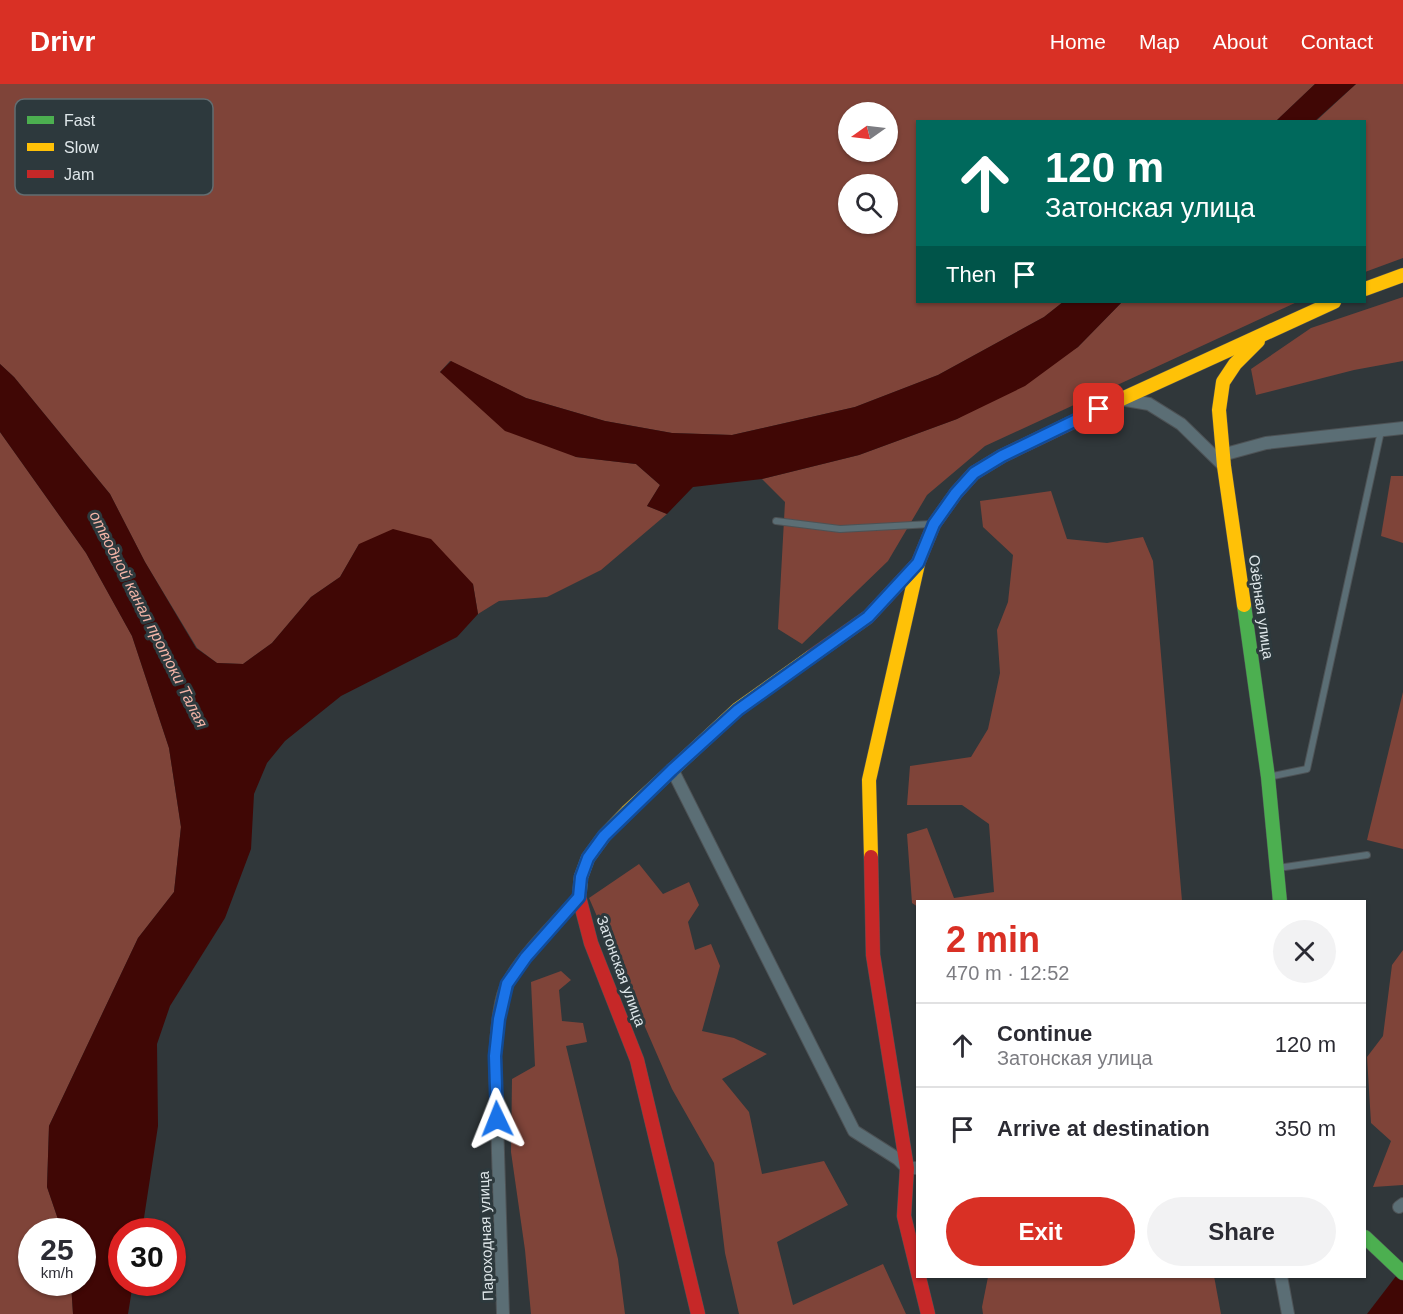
<!DOCTYPE html>
<meta charset="utf-8">
<style>
body{margin:0;font-family:Arial,sans-serif;background:#f2f2f3;color:#2b2b33;height:100vh;display:flex;flex-direction:column;font-size:22px;white-space:nowrap}
*{box-sizing:border-box;margin:0}
p{font-size:20px;color:#7c7c81}
.icon{flex:none;width:33px;height:33px;fill:none;stroke:currentColor;stroke-width:2;stroke-linecap:round;stroke-linejoin:round}
.map{position:relative;flex:1;overflow:hidden}
.details{position:absolute;left:916px;top:816px;width:450px;height:378px;display:flex;flex-direction:column;background:#fff;border-radius:0px;box-shadow:0 2px 4px #0004}
.details>*{flex:none}
.top-card{position:absolute;left:916px;top:36px;width:450px;height:183px;border-radius:0px;box-shadow:0 2px 4px #0004;background:#00695c;color:#fff;overflow:hidden}
.needle{width:39px;rotate:256deg}
.buttons{position:absolute;left:838px;top:18px;display:grid;gap:12px}
.buttons a{display:grid;place-items:center;width:60px;height:60px;border-radius:50%;background:#fff;box-shadow:0 2px 4px #0004;font-size:30px}
.speed{position:absolute;left:18px;top:1134px;display:flex;gap:12px;font-size:30px;font-weight:700;text-align:center}
.speed>*{display:grid;place-content:center;width:78px;height:78px;border-radius:50%;background:#fff;box-shadow:0 2px 4px #0004;line-height:1}
.speed small{font-size:15px;font-weight:400}
.speed .limit{border:9px solid #d22;background:#fff;color:#111}
.pin{position:absolute;display:grid;place-items:center;width:51px;height:51px;color:#fff;margin:-26px;border-radius:12px;box-shadow:0 3px 9px #0006}
.me{position:absolute;width:66px;margin:-33px;rotate:358deg;stroke-linejoin:round;filter:drop-shadow(0 0 4px #0008)}
.turn{display:flex;align-items:center;gap:21px;height:126px;padding:0 30px;font-size:27px}
.turn .icon{width:78px;height:78px;stroke-width:2.5}
.turn b{display:block;font-size:42px;line-height:51px}
.then{display:flex;align-items:center;height:57px;padding:0 30px;background:#0003;gap:12px;font-size:22px}
.round{display:grid;place-items:center;flex:none;width:63px;height:63px;border-radius:32px;background:#f2f2f3}
.summary{display:flex;align-items:center;justify-content:space-between;height:102px;padding:0 30px}
h1{font-size:36px;font-weight:700;line-height:45px;color:#d93025}
.cta{display:flex;gap:12px;margin-top:auto;padding:12px 30px}
.cta a{flex:1;height:69px;border-radius:36px;background:#d93025;color:#fff;font-size:24px;font-weight:700;line-height:69px;text-align:center}
.cta a+a{background:#f2f2f3;color:#2b2b33}
ul{padding:0;list-style:none}
li{display:flex;align-items:center;gap:18px;height:84px;padding:0 30px;border-top:2px solid #e1e1e2}
li div{flex:1}
li b{display:block;font-size:22px}
li em{font-style:normal}
header{display:flex;align-items:center;gap:36px;box-sizing:border-box;height:84px;padding:0 30px;background:#d93025;color:#fff}
header strong{font-size:28px}
nav{display:flex;gap:33px;margin-inline-start:auto;font-size:21px}
.map>svg:first-child{display:block}
</style>
<header>
<strong>Drivr</strong>
<nav><a>Home</a><a>Map</a><a>About</a><a>Contact</a></nav>
</header>
<div class="map">
<svg width="1403" height="1230" viewBox="0 0 1403 1230">
<rect width="100%" height="100%" fill="#30373a"/>
<g fill="#7f4439" fill-rule="evenodd">
<path d="M0,0H1315L1276,37L918,38V218H1063L1044,233L938,291L855,323L732,351L672,349L605,337L526,314L450,277L440,288L576,373L636,380L660,401L647,422L667,430L601,486L547,513L499,517L478,530L473,500L359,460L340,493L311,513L272,559L243,580L217,579L197,564L145,478L110,410L14,293L0,280ZM849,28H888V68H849ZM849,100H888V140H849Z"/>
<polygon points="1356,0 1403,0 1403,174 1365,188 1365,38 1315,38"/>
<polygon points="1403,213 1403,277 1354,286 1256,311 1251,285 1311,244"/>
<polygon points="1122,218 1297,218 985,362 927,411 888,477 802,560 778,545 785,418 762,395 859,371 957,335 1078,263"/>
<polygon points="0,348 86,469 132,552 169,664 181,743 174,808 138,854 49,1042 47,1103 62,1147 32,1148 32,1198 71,1199 73,1230 0,1230"/>
<polygon points="1391,392 1403,392 1403,459 1381,452"/>
<polygon points="1051,407 1067,455 1107,459 1143,453 1153,477 1182,817 918,818 918,823 912,819 907,750 927,744 954,814 994,808 989,740 962,721 907,721 910,682 971,673 988,645 1000,589 997,546 1008,518 1013,471 983,443 980,417"/>
<polygon points="1403,608 1403,765 1367,756"/>
<polygon points="639,780 663,810 689,798 699,821 688,838 695,866 711,860 720,882 702,947 734,954 767,970 722,995 749,1028 762,1090 824,1077 848,1121 777,1158 793,1221 883,1180 906,1230 739,1230 725,1169 714,1079 672,1005 589,814"/>
<polygon points="1403,866 1403,1101 1373,1103 1391,1057 1371,1039 1367,973 1383,952 1392,881"/>
<polygon points="561,887 571,896 559,906 562,937 583,939 587,958 566,962 618,1175 625,1230 531,1230 525,1166 511,1068 512,995 535,982 531,898"/>
<polygon points="1214,1192 1221,1230 983,1230 982,1223 988,1193"/>
</g>
<g fill="#400705">
<polygon points="1315,0 1356,0 1315,37 1276,37"/>
<polygon points="1063,218 1122,218 1078,263 1025,302 957,335 859,371 762,395 693,403 667,430 647,422 660,401 636,380 576,373 505,347 440,288 451,277 526,314 605,337 672,349 732,351 855,323 938,291 1044,233"/>
<polygon points="0,280 14,293 110,410 145,478 196,564 217,579 243,580 272,559 311,513 340,493 359,460 393,445 431,455 473,500 478,530 457,553 341,612 285,657 267,679 254,710 251,765 225,834 170,922 157,960 158,1042 142,1147 122,1148 122,1198 133,1199 128,1230 73,1230 71,1199 82,1198 82,1148 62,1147 47,1103 49,1042 138,854 174,808 181,743 169,664 132,552 86,469 0,348"/>
<polygon points="1403,1183 1403,1230 1367,1230"/>
</g>
<g fill="none" stroke-linecap="round" stroke-linejoin="round">
<g stroke="#4d5255" stroke-width="8">
<g id="lane">
<polyline points="776,437 840,445 931,440"/>
<polyline points="1268,693 1307,685 1381,347"/>
<polyline points="1278,784 1367,771"/>
</g>
</g>
<g stroke="#4d5255" stroke-width="14">
<g id="street">
<polyline points="1120,315 1149,320 1181,340 1224,382"/>
<polyline points="1222,371 1266,359 1403,344"/>
<polyline points="672,685 854,1047 898,1075 907,1084 918,1084"/>
<polyline points="1399,1123 1403,1120"/>
<polyline points="1281,1192 1288,1230"/>
<path d="M503,1230L495,972C497,952 498,917 508,899C523,870 557,838 579,813"/>
</g>
</g>
<g stroke="#4d5255" stroke-width="15">
<g id="fast">
<polyline points="1244,521 1268,693 1280,818"/>
<polyline points="1365,1153 1403,1189"/>
</g>
</g>
<g stroke="#4d5255" stroke-width="15">
<g id="slow">
<polyline points="1365,205 1403,191"/>
<polyline points="1104,323 1334,218"/>
<polyline points="1244,521 1224,382 1219,326 1223,298 1235,280 1258,257"/>
<polyline points="871,773 869,696 918,480"/>
<polyline points="580,804 581,793 588,774 604,752 627,728 738,625 811,573"/>
</g>
</g>
<g stroke="#4d5255" stroke-width="15">
<g id="jam">
<polyline points="811,573 868,533 918,479 934,440 956,409 974,389 1002,372 1104,323"/>
<polyline points="871,773 873,871 907,1084 904,1132 928,1230"/>
<polyline points="580,804 579,813 591,859 637,976 698,1230"/>
</g>
</g>
<use href="#lane" stroke="#5b6e75" stroke-width="6"/>
<use href="#street" stroke="#5b6e75" stroke-width="12"/>
<use href="#fast" stroke="#4caf50" stroke-width="14"/>
<use href="#slow" stroke="#ffc107" stroke-width="14"/>
<use href="#jam" stroke="#c62828" stroke-width="14"/>
</g>
<g fill="none" stroke-linecap="round" stroke-linejoin="round">
<g stroke="#114b97" stroke-width="15">
<polyline id="route" points="497,1035 495,972 499,935 507,900 526,873 579,813 581,793 588,774 604,752 672,686 738,626 868,533 918,479 934,440 956,409 974,389 1002,372 1099,325"/>
</g>
<use href="#route" stroke="#1a73e8" stroke-width="10"/>
</g>
<g text-anchor="middle" stroke-width="6" stroke-linejoin="round" paint-order="stroke">
<g font-size="15" fill="#dfe7ea" stroke="#2d393d">
<text transform="translate(1261 523) rotate(82)" y="5">Озёрная улица</text>
<text transform="translate(621 887) rotate(70)" y="5">Затонская улица</text>
<text transform="translate(486 1152) rotate(-92)" y="5">Пароходная улица</text>
</g>
<g font-size="16" font-style="italic" fill="#f3b4a7" stroke="#2d393d">
<text transform="translate(149 535) rotate(63)" y="6">отводной канал протоки Талая</text>
</g>
</g>
<rect x="15" y="15" width="198" height="96" rx="9" fill="#2d393d" stroke="#626d71" stroke-width="1.5"/>
<rect x="27" y="32" width="27" height="8" fill="#4caf50"/>
<rect x="27" y="59" width="27" height="8" fill="#ffc107"/>
<rect x="27" y="86" width="27" height="8" fill="#c62828"/>
<g font-size="16" fill="#dfe7ea">
<text x="64" y="42">Fast</text>
<text x="64" y="69">Slow</text>
<text x="64" y="96">Jam</text>
</g>
</svg>
<div class="buttons">
<a><svg class="needle" viewBox="-14 -14 28 28"><path d="M0-13l5 13h-10z" fill="#e53935"/><path d="M0 13l5-13h-10z" fill="#7c7c81"/></svg></a>
<a><svg class="icon" aria-label="search" viewBox="0 0 24 24"><circle cx="10" cy="10" r="6"/><path d="M15 15l6 6"/></svg></a>
</div>
<div class="speed"><div>25<small>km/h</small></div><div class="limit">30</div></div>
<div class="pin" style="left:1099px;top:325px;background:#d93025"><svg class="icon" aria-label="arrive" viewBox="0 0 24 24"><path d="M6 21V4h12l-3 4 3 4H6"/></svg></div>
<svg class="me" style="left:497px;top:1035px" viewBox="-20 -20 40 40"><path d="M0-17L14 15 0 8-14 15z" fill="#1a73e8" stroke="#fff" stroke-width="4"/></svg>
<div class="top-card">
<div class="turn"><svg class="icon" aria-label="ahead" viewBox="0 0 24 24"><path d="M12 20V5M6 11l6-6 6 6"/></svg><div><b>120 m</b>Затонская улица</div></div>
<div class="then">Then<svg class="icon" aria-label="arrive" viewBox="0 0 24 24"><path d="M6 21V4h12l-3 4 3 4H6"/></svg></div>
</div>
<section class="details">
<div class="summary"><div><h1>2 min</h1><p>470 m · 12:52</p></div><a class="round"><svg class="icon" aria-label="close" viewBox="0 0 24 24"><path d="M6 6l12 12M18 6L6 18"/></svg></a></div>
<ul>
<li><svg class="icon" aria-label="ahead" viewBox="0 0 24 24"><path d="M12 20V5M6 11l6-6 6 6"/></svg><div><b>Continue</b><p>Затонская улица</p></div><em>120 m</em></li>
<li><svg class="icon" aria-label="arrive" viewBox="0 0 24 24"><path d="M6 21V4h12l-3 4 3 4H6"/></svg><div><b>Arrive at destination</b></div><em>350 m</em></li>
</ul>
<div class="cta"><a>Exit</a><a>Share</a></div>
</section>
</div>
